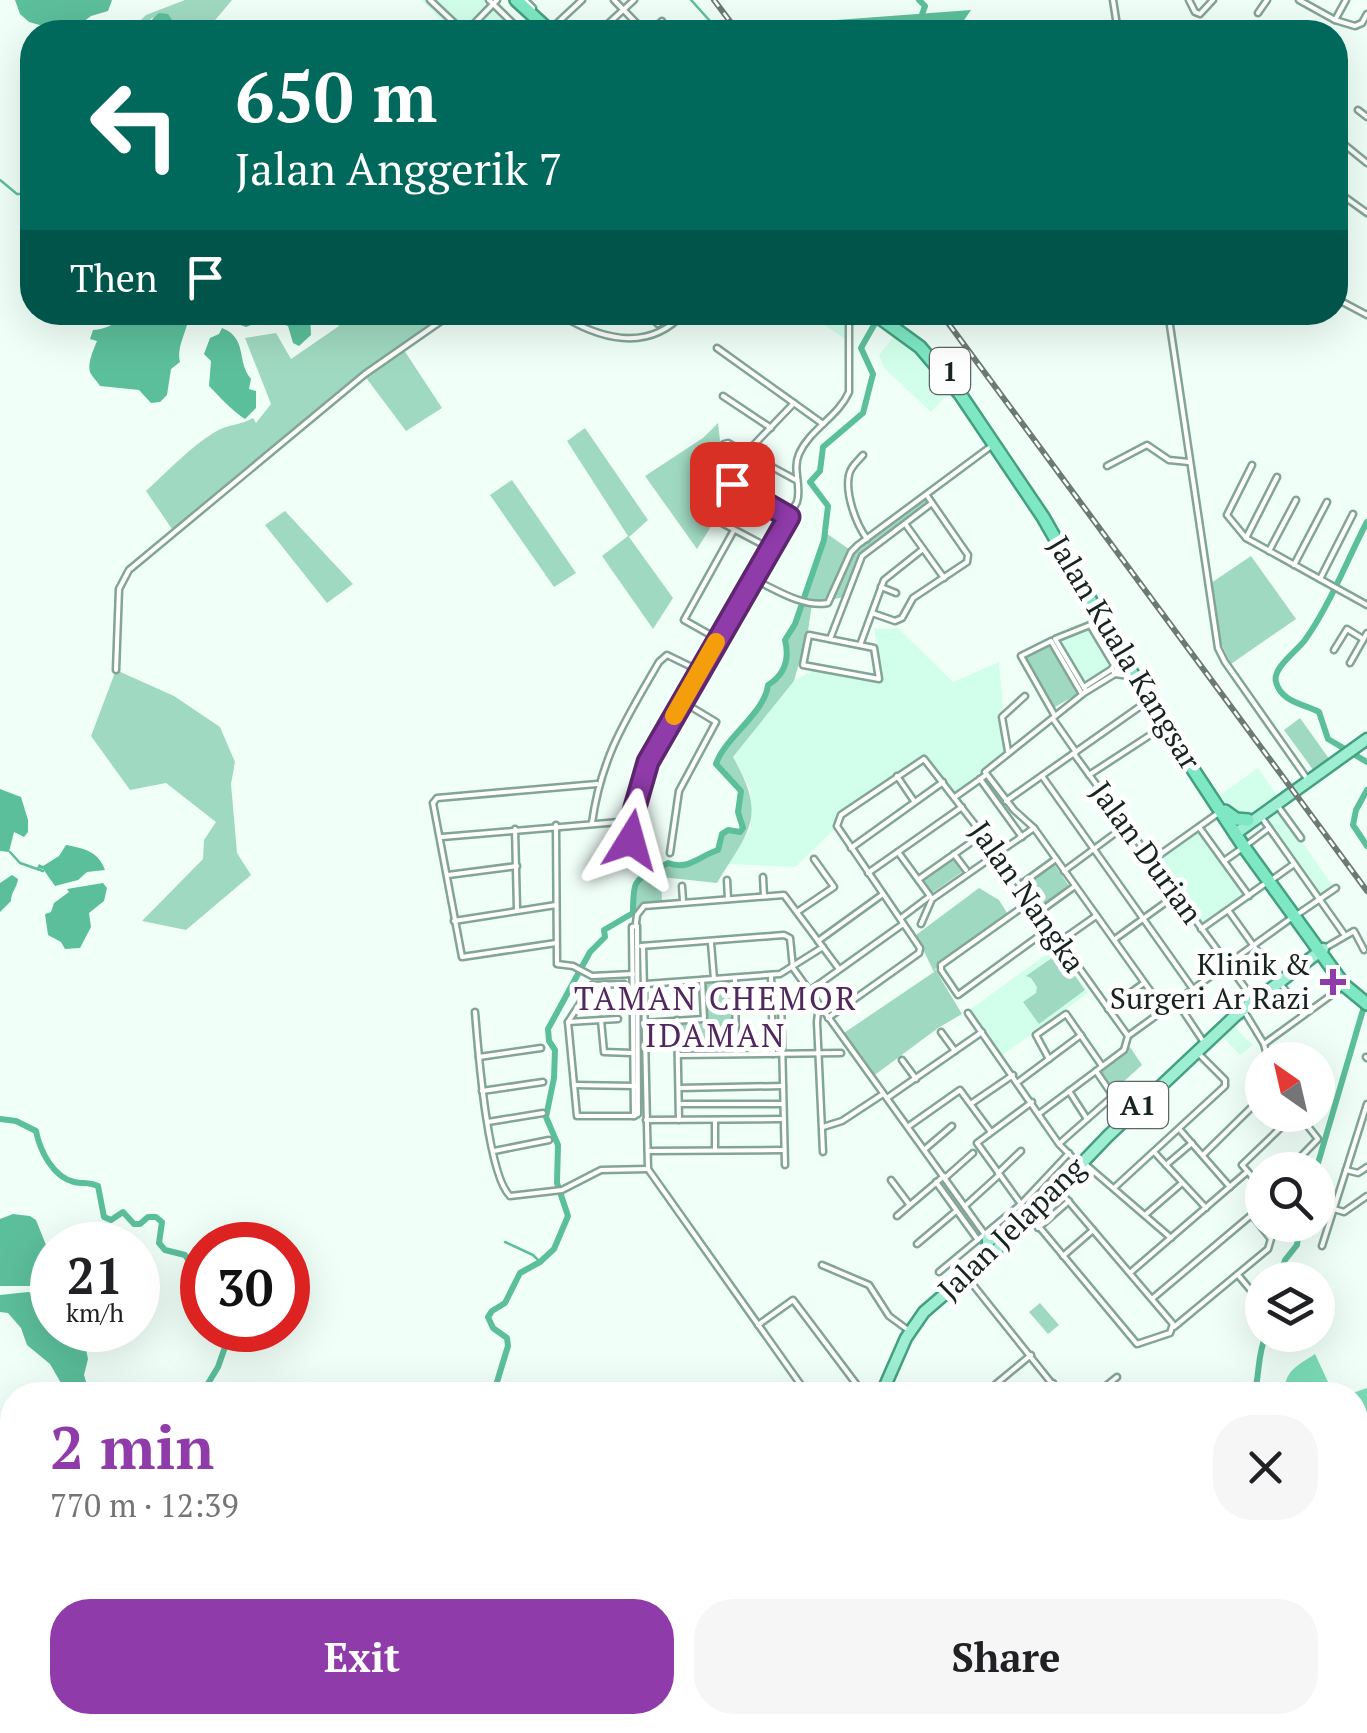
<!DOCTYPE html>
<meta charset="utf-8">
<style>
body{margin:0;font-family:"PT Serif",serif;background:#f6f6f6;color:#202124;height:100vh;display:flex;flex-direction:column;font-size:38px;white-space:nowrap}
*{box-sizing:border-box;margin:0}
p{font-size:32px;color:#757577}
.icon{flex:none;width:55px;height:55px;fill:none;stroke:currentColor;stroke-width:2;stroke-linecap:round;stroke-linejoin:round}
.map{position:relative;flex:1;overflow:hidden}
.sheet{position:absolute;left:0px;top:1382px;width:1368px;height:352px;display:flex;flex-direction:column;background:#fff;border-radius:40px 40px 0 0;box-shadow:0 10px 40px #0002}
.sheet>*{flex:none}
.top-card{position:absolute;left:20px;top:20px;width:1328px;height:305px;border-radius:40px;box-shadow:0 10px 40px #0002;background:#00695c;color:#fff;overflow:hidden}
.needle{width:65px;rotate:326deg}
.fabs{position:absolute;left:1245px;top:1042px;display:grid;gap:20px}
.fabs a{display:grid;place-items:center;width:90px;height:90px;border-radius:50%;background:#fff;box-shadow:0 10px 40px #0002;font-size:50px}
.speed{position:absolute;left:30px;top:1222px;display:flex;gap:20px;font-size:50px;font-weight:700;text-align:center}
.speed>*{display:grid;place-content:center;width:130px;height:130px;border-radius:50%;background:#fff;box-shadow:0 10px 40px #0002;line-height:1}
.speed small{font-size:25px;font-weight:400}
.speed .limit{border:15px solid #d22;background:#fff;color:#111}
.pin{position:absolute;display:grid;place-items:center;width:85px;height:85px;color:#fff;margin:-42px;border-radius:20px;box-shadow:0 5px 15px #0006}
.me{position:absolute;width:110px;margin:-55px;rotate:8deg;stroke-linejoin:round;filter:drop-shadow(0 0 8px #0008)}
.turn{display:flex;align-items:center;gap:35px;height:210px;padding:0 50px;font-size:45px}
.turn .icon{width:130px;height:130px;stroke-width:2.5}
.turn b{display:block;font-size:70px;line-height:85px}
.then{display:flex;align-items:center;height:95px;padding:0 50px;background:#0003;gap:20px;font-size:38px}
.round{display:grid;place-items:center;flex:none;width:105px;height:105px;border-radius:40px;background:#f6f6f6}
.summary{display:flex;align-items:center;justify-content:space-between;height:170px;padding:0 50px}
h1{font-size:60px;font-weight:800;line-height:75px;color:#8f3baa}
.cta{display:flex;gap:20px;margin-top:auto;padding:20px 50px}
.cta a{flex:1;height:115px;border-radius:40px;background:#8f3baa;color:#fff;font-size:40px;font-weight:800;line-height:115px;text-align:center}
.cta a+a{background:#f6f6f6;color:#202124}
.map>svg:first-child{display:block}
</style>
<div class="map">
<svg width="1367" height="1733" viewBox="0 0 1367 1733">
<rect width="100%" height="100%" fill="#f1fff9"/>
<g fill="#d2ffeb">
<polygon points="421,0 495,0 529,32 455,32"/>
<polygon points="807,313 863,313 850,332 851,343"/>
<polygon points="899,330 960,394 944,398 931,412 884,368 879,355"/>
<polygon points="1092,623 1116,668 1079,693 1049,641"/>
<polygon points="898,628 953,682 999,662 1007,754 986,769 986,775 955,797 924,758 844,811 838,826 795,867 728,864 751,828 750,788 733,757 794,681 816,669 883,681 874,629"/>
<polygon points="1258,768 1278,797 1244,820 1233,812 1220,795"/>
<polygon points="1278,808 1333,886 1320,896 1265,817"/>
<polygon points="1199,825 1249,896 1201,929 1151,859"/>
<polygon points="1055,948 1088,993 1001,1056 968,1011"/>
<polygon points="1230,1023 1253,1045 1240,1055 1219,1033"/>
</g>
<g fill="#a0d9c1">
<polygon points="185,0 232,0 211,25 211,32 184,32 174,20 152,18 139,32 128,32 146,15"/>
<path d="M330,313H454L402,347L442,408L406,431L364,375L174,532L146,491C168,471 190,447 215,432C227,424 242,425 253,418L256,423L271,404L245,338L276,333L291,359L339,326Z"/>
<polygon points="718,423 727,501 697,549 645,476 703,438"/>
<polygon points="585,428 648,520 629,537 673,598 653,629 602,556 628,536 567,441"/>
<polygon points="512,480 576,573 554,587 490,495"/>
<path d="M927,496V505L861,555L844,597L812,604L808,631L794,681L733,757C767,817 750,829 717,883L661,877L662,902L643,903L633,913V887L641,877L668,863C688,870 699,857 718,850L722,834L728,830L740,832L743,828L738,812L741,791L716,764C725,737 765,713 768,685L780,679L788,651L785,640L795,624L826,533L853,552Z"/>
<polygon points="285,511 353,584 327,603 265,525"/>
<polygon points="1251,556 1296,619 1231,664 1222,645 1211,583"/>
<polygon points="1049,641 1079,693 1050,710 1017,655"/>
<polygon points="116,670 174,696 220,727 235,762 231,784 237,853 251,875 186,930 142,921 203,859 204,840 216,822 166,783 130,790 91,736"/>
<polygon points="1300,718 1330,760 1314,771 1284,730"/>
<polygon points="953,860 962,872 932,893 923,881"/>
<polygon points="1054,864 1069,886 1041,907 1037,906 1025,888 1026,884"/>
<polygon points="979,888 999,900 1009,916 935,969 962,1014 938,1028 872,1077 841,1035 934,972 916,935"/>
<polygon points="1059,953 1085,990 1039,1024 1023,1002 1036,993 1037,987 1031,978 1026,976"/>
<polygon points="732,979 733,1051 679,1052 679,1022 704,1020 703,980"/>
<polygon points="1130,1047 1142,1065 1112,1092 1100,1072"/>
<polygon points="1040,1303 1059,1325 1048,1334 1029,1312"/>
</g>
<g fill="#7cdeb9">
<path d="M1315,1354L1334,1395H1285C1283,1371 1297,1366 1315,1354Z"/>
<polygon points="1367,1388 1367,1567 1355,1553 1355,1395 1347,1395"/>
</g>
<g fill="#5cbf9b">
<polygon points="15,0 112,0 108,11 91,16 70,32 64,32 29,22 20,14"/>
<polygon points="971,10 956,32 815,32 823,21"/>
<polygon points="159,13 168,14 177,27 188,32 139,32"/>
<path d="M121,313H189C189,329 176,345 180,362L171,369L167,395L160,402L151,403L139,390L100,386C98,382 94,379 91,374C86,365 94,349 97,341L90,339L93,330C107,329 115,325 121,313Z"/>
<path d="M218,313H310L311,335L299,346L293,343L288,326C272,319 259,321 246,327L221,318Z"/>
<path d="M222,328C248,338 236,361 251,379L249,389L256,391V408L245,419C231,410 220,397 209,386L211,361L204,354L210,338L219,334Z"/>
<polygon points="0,789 21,797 28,820 28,832 24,837 14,832 9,852 0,851"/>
<path d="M66,845C84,848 99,852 105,870L87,872L78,880L55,886L43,869L37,868L39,864L43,866L59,856Z"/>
<path d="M12,875L18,879C17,888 11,892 11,901L0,912V883Z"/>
<polygon points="103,883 107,888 104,901 89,913 91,927 80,948 65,949 61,942 48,935 45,914 51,912 54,903 69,892 67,889"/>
<polygon points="13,1214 30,1216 36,1220 52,1260 52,1298 37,1286 0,1286 0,1219"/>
<polygon points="28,1292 40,1295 52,1305 52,1330 82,1330 88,1359 84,1375 90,1395 68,1395 50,1364 27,1345 21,1328 8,1313 0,1312 0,1295"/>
<polygon points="0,1487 9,1488 8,1505 12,1527 12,1695 0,1670"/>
<polygon points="470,1723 525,1723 527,1733 473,1733"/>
</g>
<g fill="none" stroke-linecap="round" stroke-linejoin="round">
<g stroke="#5cbf9b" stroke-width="2.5">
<polyline points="691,0 710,21 715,32"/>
<polyline points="0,180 17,194 32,194"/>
<polyline points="10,852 20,863 43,871"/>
<polyline points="505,1242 533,1255 540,1262"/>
</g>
<g stroke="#5cbf9b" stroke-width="6">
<polyline points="916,32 925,6 919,0"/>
<path d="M1367,522C1347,560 1330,605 1305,640C1297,651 1272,668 1276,682C1281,702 1304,704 1319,712L1328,739L1367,762"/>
<polyline points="1367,790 1356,810 1353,825 1367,846"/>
<path d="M0,1119L16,1121L36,1131C40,1151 53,1177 74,1182C83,1184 89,1182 98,1186L104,1217L111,1220L123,1212L134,1224H140L148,1217H156L162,1222L159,1243L165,1250L185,1255L202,1280"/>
<polyline points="1316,1170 1365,1003"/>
<polyline points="1279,1280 1285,1260 1297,1245 1299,1225"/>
<polyline points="201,1395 218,1367 231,1330"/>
<path d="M493,1395L508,1346L507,1338L493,1328L488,1317L492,1311L505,1303L520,1273L540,1262L554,1249L568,1216L557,1183L558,1145L546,1117L554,1078L555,1050L549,1041L548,1029L590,952L605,937L604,930L633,913C633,873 636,882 668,863C688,871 699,856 718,850L722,834L728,830L740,832L743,828L738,812L741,791L716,764C725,737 765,713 768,685C784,675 790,660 785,640L795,624L824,540L828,506L810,482L820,471L823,447L863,413L873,374L861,348L878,318"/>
<path d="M1254,1395C1260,1374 1257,1355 1266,1335"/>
<polyline points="137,1722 139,1733"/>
<polyline points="444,1722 444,1733"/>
<polyline points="1262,1722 1268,1733"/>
</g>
<g stroke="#83a596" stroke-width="9">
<g id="minor">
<polyline points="430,0 464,32"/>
<polyline points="489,0 522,32"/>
<polyline points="525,0 533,8"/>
<polyline points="614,0 645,32"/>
<polyline points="1113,0 1118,32"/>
<polyline points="1189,0 1195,12 1200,14 1213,0"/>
<polyline points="1299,0 1335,20 1346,0"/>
<polyline points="1258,13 1267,0"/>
<polyline points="1335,20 1355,26 1362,23 1367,14"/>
<polyline points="553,27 582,0"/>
<polyline points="466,32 497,0"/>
<polyline points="599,32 634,0"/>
<polyline points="650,32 662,21"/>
<polyline points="703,32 705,30"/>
<polyline points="1358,110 1367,117"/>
<polyline points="1335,137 1367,163"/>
<polyline points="1335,190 1367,213"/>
<polyline points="1335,298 1367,315"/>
<path d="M556,312C598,339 648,354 685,312"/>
<polyline points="590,312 601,312"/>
<polyline points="646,312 658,324 665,312"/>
<polyline points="1168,312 1218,648 1225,662 1308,780"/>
<polyline points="717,348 823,424"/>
<polyline points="723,396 771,428"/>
<polyline points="746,453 794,403"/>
<path d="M863,455C858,461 850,467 849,475C845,494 856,524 867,539"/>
<polyline points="1252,465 1227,515 1246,538 1367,605"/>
<polyline points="1107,466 1147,445 1169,460 1189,462"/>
<polyline points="789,517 728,481 724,444 728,443 796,480"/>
<polyline points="720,522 771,549"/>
<polyline points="906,525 944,578"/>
<polyline points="1246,538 1277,477"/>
<polyline points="1269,551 1296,500"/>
<polyline points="1294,565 1327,502"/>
<path d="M753,579C775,589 803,608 828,603L851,552L858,545L990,447"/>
<polyline points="1320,579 1353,514"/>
<polyline points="881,587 896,593"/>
<polyline points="872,613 895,621 902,618 913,598 967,562 968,555 932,503"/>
<polyline points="1096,621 1119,664 1115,674"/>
<polygon points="809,635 874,648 879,679 803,665"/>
<polyline points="716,638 684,620 734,530"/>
<polyline points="830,639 862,556 932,503 928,497"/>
<polyline points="860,645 884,580 923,549"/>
<polyline points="1334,650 1347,629 1363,639"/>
<polyline points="1350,663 1367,633"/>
<polyline points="116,670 119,589 129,570 365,374 454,312"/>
<polyline points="1115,674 1084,693 985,772 1014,810 1034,828 1164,1010"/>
<polyline points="1084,687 1112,669"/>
<polyline points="1086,691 1055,639 1090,625 1114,665 1112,669 1115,674 1129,676"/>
<polyline points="1055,716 1021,656 1051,641 1082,694"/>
<polyline points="1053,719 1076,752"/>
<polyline points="1008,751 1002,717 1025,696"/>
<polyline points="1074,754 1254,1000"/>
<polyline points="1089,775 1161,728"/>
<polyline points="897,776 914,801"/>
<polyline points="1042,776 1193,989"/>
<polyline points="980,779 1022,837"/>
<polyline points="955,797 986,775"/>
<polyline points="1006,801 1145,703"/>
<polyline points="1277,805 1301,838"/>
<polyline points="1262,818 1344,934"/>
<path d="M592,823C601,757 626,719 659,662L667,655L700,671"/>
<polyline points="556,825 557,964 573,966 592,976 633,974"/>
<polyline points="1199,827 1249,896"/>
<polyline points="515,829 517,909"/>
<polyline points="442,837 631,821"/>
<path d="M631,840V821L648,762L797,502C802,486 792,470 799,454C810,429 838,417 849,392V322L845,312"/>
<polyline points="1248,844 1269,828"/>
<polyline points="851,848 943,782"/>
<polyline points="898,852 930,896 901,918"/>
<polyline points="670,853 679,791 716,722 683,702"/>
<polyline points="954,854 966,870"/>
<polyline points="1151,861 1217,814"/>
<polyline points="1224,861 1241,849"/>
<polyline points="1064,871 1125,826"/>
<polyline points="868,873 962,807"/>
<polyline points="448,875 517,866"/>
<polyline points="763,877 764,896"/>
<polyline points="919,879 983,834"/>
<polyline points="1273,879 1294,864"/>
<polyline points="727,880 728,899"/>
<polyline points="1020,885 1056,859"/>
<polyline points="682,886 683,901"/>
<polyline points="1031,901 941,965 941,970 958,995 1050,928"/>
<polyline points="1228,910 1303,1015"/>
<polyline points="797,912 834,887 814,859"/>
<polyline points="1039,912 1075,886"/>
<polyline points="1298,914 1336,888"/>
<polyline points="454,921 556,905"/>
<polyline points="636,923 637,915 644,906 784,895 839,969"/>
<polyline points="921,924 932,899 1034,828"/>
<polygon points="637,926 638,1114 634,1116 632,927"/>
<polyline points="1201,929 1266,883"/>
<polyline points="1115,939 1176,895"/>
<polyline points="818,941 883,894"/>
<polyline points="1059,942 1096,916"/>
<polyline points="556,943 462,957 433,803 437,798 597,784"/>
<polyline points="711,943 714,979"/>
<polyline points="641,946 784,935 790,938 793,968"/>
<polyline points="643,946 648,1169 808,1395"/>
<polyline points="1323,949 1354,931 1364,950"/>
<polyline points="793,968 986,1236"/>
<polyline points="771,975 773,1054"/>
<polyline points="735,979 736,1054"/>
<polyline points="624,984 592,985 568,1022 577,1116 634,1116"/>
<polyline points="646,984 780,974 823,947"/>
<polyline points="772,998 781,999 785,1165"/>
<polyline points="782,999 801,997 903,924"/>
<polyline points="1177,1002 1205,1044"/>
<polyline points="1108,1009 1144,983"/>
<polyline points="1244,1011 1264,1044 1268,1060"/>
<path d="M475,1012C478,1048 487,1174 510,1196L562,1190L601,1170L648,1169"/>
<polyline points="968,1013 1059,1144 1080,1165"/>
<polyline points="828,1018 919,953 920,948 837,826 841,815 924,759 997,853 1128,1036"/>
<polyline points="601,1020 604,1052 632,1053"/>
<polyline points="677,1020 679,1120"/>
<polyline points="568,1022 618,1019"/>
<polyline points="643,1023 704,1019 702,980"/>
<polyline points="941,1032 955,1051"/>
<polyline points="1128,1036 1290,919"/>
<polyline points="1264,1044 1341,988"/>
<polyline points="678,1055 841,1053"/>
<polyline points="479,1057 541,1048"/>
<polyline points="1366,1057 1367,1058"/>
<polyline points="1049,1059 1036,1035 1066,1014 1102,1066"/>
<polyline points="902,1060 916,1079"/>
<polyline points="1018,1082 1081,1035"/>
<polyline points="574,1085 635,1086"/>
<polyline points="679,1088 783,1086"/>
<polyline points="482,1091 543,1082"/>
<polyline points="1069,1091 1087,1119"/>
<polyline points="887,1098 982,1032"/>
<polyline points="972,1103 1013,1075"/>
<polyline points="679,1104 783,1104"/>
<polyline points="1040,1113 1124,1050 1128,1036"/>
<polyline points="646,1120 781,1119"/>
<polyline points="715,1120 715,1150"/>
<polyline points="488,1122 543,1113"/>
<polyline points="909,1126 960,1090 991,1132"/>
<polyline points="823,1127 842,1121 883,1094"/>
<polyline points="1181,1131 1230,1187"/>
<polyline points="1060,1143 1111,1098 1111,1093 1096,1071"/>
<polyline points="925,1149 952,1126"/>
<polyline points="494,1151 549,1140"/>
<polyline points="648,1151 783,1150"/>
<polyline points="823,1152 817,1022 818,1013 823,1010"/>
<polyline points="1155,1153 1206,1208"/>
<polyline points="1203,1155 1262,1097"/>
<polyline points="1084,1163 1171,1238"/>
<polyline points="1166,1165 1192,1143"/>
<polyline points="1288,1170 1318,1139 1299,1115"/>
<polyline points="1346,1170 1358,1173 1367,1167"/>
<polyline points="998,1173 1021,1151"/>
<polyline points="945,1178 973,1153"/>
<polyline points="891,1180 909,1204"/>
<polyline points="936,1182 978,1240"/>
<polyline points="1114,1188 1225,1086 1225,1080 1198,1053"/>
<polyline points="1262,1188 1242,1165 1294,1115"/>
<polyline points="1021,1204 977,1143 1032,1102"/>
<polyline points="965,1206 998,1176"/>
<polyline points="1334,1209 1344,1212 1367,1196"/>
<polyline points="1145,1215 1182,1183"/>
<polyline points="897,1216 944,1176"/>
<polyline points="1031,1217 1137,1344 1170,1333 1173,1324 1058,1189"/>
<polyline points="1038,1228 1069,1201"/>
<polyline points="917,1244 955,1212"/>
<polyline points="1322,1246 1367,1104"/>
<polyline points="1063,1256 1093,1230"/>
<polyline points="822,1265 869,1285 889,1316 908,1330"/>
<polyline points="939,1272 1021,1204 1069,1153"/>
<polyline points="1131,1272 1247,1172"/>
<polyline points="1238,1275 1259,1300"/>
<polyline points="974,1286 1061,1395"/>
<polyline points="1153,1298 1262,1206"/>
<polyline points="758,1325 793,1300 860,1389"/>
<polyline points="1174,1327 1268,1249 1271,1239 1252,1215"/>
<polyline points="996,1384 1031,1355"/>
<polyline points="1039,1395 1053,1383"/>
<polyline points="1095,1395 1117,1377"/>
<polyline points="757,1722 765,1733"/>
<polyline points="781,1722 790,1733"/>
<polyline points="913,1722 915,1733"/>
<polyline points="950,1722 951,1733"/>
<polyline points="1022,1722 1023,1733"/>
<polyline points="1063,1722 1064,1733"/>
<polyline points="1098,1722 1099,1733"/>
<polyline points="1133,1722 1134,1733"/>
<polyline points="148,1733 148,1722"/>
<polyline points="740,1733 746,1722"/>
</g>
</g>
<g stroke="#44a080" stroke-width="15">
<g id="primary">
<polyline points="1235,834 1367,739"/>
<polyline points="984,1255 988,1247 988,1238 1003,1239"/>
<polyline points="881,1395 906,1338 924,1312 1011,1237 1108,1136 1235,1016 1323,949"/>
<polyline points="727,1733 732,1722"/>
</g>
</g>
<g stroke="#44a080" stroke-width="16">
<g id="trunk">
<polyline points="516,0 551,32"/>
<polyline points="872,312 920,347 960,394 1043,517 1148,701 1244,847 1344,985 1367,1004"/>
<polyline points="1225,811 1236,819 1248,820"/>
</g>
</g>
<use href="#minor" stroke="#fff" stroke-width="4"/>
<use href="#primary" stroke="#9eeed3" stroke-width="10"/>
<use href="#trunk" stroke="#7ee8c4" stroke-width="11"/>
<g stroke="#6c7a74" stroke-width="6">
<g id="rail">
<polyline points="714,0 738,32"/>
<polyline points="940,312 1367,891"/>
</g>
</g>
<use href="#rail" stroke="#fff" stroke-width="2.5" stroke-dasharray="8" stroke-linecap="butt"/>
</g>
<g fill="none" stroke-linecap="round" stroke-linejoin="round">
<g stroke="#5d266e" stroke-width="25">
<polyline id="route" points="631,840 631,821 648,762 789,517 732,484"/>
</g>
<use href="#route" stroke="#8f3baa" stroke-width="18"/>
<polyline stroke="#f59e0b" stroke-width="18" points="674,716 716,642"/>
</g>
<path fill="#8f3baa" stroke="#fff" stroke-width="4" d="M1328 967h10v10h10v10h-10v10h-10v-10h-10v-10h10z"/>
<g text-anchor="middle" stroke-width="10" stroke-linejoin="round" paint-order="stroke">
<g fill="#fff" stroke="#5d6662" stroke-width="2.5">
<rect x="930" y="348" width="40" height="46" rx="8"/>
<rect x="1108" y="1082" width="60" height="46" rx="8"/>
</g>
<g font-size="28" font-weight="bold" fill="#17241f">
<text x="950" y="381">1</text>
<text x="1138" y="1115">A1</text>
</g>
<g font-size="30" fill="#17241f" stroke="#fff">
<text transform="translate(1124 653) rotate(59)" y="10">Jalan Kuala Kangsar</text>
<text transform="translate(1146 853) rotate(54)" y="10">Jalan Durian</text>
<text transform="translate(1027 897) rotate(55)" y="10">Jalan Nangka</text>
<text transform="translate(1012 1229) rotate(-44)" y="10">Jalan Jelapang</text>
</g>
<g font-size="30" fill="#17241f" stroke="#fff" text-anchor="end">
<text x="1310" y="975">Klinik &amp;<tspan x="1310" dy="34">Surgeri Ar Razi</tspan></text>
</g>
<g font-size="32" letter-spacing="2.5" fill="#51285e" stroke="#fff">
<text x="716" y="1010">TAMAN CHEMOR<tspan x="716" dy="37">IDAMAN</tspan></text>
</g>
</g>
</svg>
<div class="fabs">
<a><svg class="needle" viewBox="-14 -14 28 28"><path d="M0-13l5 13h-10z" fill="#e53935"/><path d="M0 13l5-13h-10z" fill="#757577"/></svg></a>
<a><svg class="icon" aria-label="search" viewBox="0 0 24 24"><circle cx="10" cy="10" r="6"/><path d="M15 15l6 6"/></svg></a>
<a><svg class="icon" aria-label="layers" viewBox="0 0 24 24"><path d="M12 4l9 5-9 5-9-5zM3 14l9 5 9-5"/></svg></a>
</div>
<div class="speed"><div>21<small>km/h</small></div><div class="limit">30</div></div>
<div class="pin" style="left:732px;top:484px;background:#d93025"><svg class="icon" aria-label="arrive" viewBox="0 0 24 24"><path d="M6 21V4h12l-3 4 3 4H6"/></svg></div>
<svg class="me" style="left:631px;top:840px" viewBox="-20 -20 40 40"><path d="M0-17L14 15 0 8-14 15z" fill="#8f3baa" stroke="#fff" stroke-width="4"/></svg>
<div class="top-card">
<div class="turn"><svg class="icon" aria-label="left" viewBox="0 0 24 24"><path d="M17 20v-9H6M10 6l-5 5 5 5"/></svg><div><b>650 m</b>Jalan Anggerik 7</div></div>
<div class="then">Then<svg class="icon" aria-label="arrive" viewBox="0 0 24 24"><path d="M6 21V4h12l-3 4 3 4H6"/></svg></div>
</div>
<section class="sheet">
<div class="summary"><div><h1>2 min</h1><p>770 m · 12:39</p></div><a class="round"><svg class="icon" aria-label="close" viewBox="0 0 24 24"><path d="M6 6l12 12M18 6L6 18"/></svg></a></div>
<div class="cta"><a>Exit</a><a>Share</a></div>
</section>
</div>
